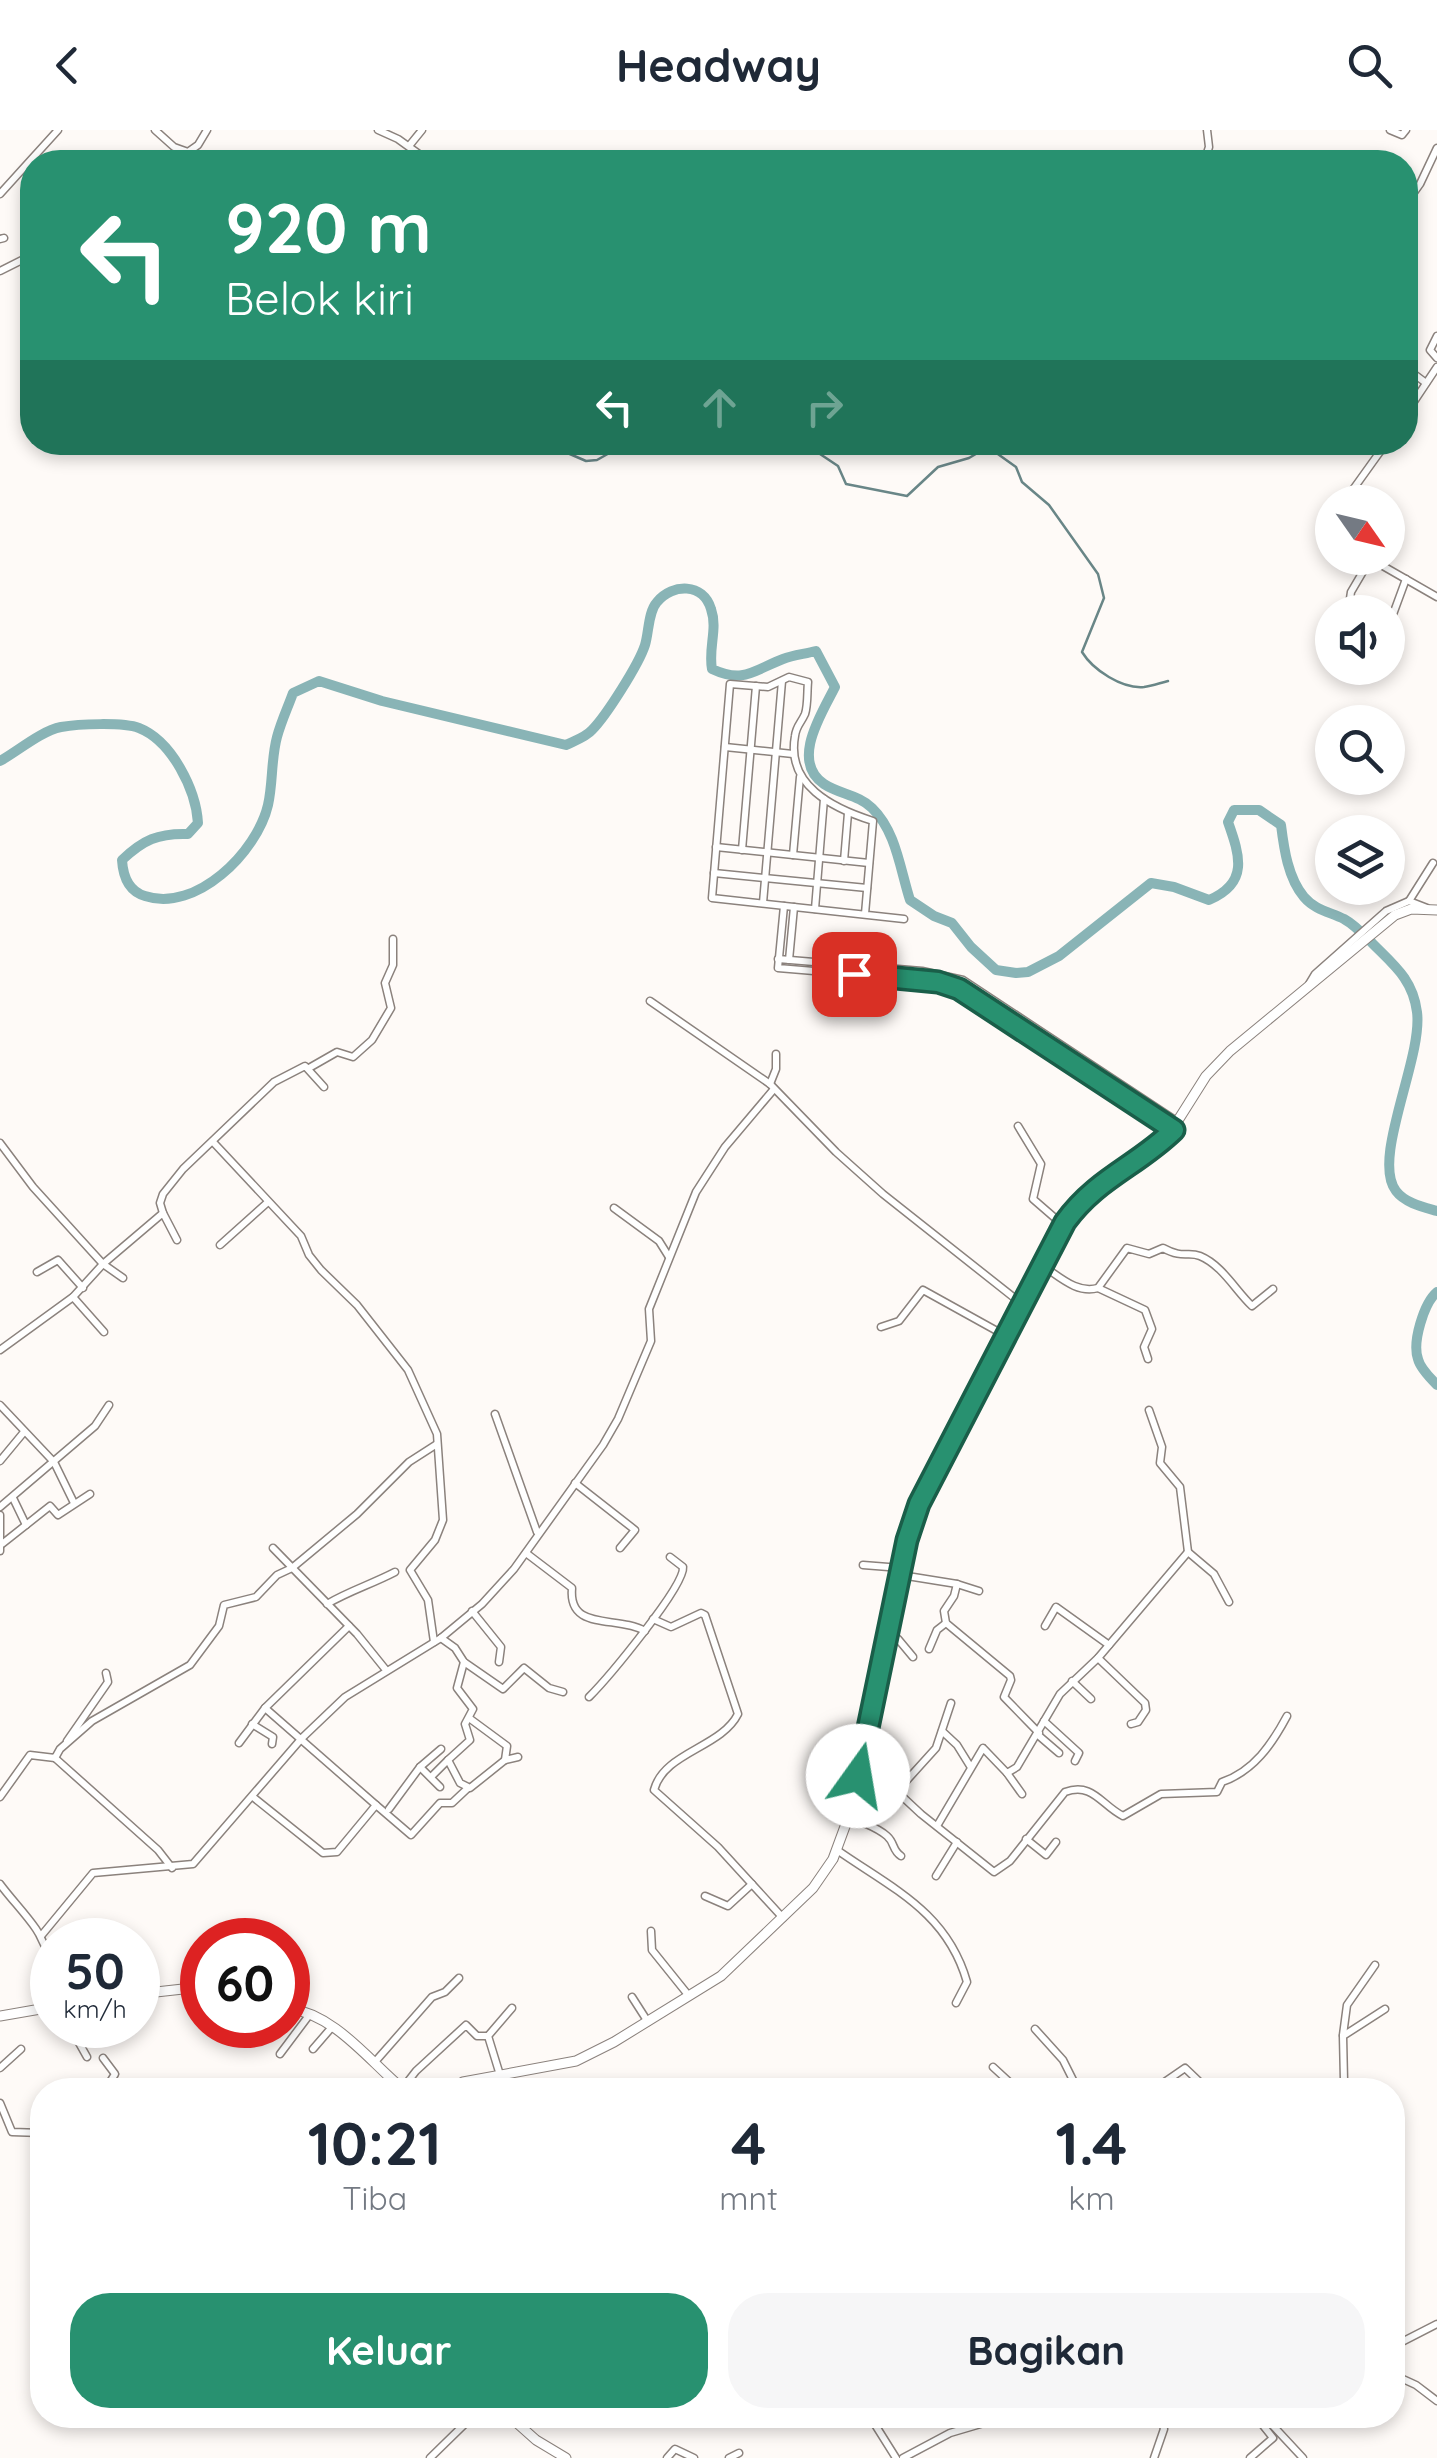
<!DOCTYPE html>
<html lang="id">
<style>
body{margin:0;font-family:Quicksand,sans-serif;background:#f6f6f7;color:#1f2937;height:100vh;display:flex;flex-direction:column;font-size:38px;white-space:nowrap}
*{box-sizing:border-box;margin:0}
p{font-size:32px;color:#747a83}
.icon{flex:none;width:55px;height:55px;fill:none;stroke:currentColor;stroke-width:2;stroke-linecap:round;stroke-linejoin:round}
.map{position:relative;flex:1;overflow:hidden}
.sheet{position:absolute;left:30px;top:1948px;width:1375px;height:350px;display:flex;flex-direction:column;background:#fff;border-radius:40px;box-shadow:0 5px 15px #0003}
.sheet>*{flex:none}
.banner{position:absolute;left:20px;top:20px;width:1398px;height:305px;border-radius:40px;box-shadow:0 5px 15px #0003;background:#289170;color:#fff;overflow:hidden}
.needle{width:65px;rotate:124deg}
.controls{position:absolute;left:1315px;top:355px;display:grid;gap:20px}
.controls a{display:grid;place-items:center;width:90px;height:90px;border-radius:50%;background:#fff;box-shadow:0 5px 15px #0003;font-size:50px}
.speed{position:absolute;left:30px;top:1788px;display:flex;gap:20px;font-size:50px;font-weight:700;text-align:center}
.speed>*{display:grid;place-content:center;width:130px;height:130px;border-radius:50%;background:#fff;box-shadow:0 5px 15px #0003;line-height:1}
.speed small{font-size:25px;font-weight:400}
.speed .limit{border:15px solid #d22;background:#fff;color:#111}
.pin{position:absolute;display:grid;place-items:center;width:85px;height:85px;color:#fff;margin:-42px;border-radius:20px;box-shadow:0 5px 15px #0006}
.me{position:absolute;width:110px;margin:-55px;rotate:13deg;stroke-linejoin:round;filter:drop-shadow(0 0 8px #0008)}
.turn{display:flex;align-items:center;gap:35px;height:210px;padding:0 40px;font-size:45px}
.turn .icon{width:130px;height:130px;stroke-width:2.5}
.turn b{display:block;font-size:70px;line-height:85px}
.lanes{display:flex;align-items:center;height:95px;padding:0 40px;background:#0003;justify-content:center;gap:50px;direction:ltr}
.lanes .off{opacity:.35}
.eta{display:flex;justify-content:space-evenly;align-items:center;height:170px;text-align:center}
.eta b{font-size:60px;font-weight:700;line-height:70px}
.cta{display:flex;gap:20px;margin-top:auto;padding:20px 40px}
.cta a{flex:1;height:115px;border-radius:40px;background:#289170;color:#fff;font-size:40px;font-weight:700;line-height:115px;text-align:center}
.cta a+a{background:#f6f6f7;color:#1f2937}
header{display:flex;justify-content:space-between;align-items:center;height:130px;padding:0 40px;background:#fff;font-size:45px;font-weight:700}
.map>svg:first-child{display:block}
</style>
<header><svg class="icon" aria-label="back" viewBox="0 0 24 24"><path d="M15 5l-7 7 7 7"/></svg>Headway<svg class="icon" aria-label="search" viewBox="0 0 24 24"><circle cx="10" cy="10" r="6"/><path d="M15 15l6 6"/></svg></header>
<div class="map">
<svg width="1437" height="2328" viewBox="0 0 1437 2328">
<rect width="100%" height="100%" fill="#fefaf7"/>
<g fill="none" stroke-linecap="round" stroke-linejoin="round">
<g stroke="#698687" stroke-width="2.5">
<polyline points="542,312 586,331 597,330 627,313 656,316 666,312"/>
<polyline points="802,312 838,336 846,354 907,366 938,337 969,328 986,318"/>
<path d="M981,312L1016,337L1022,352L1049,375L1098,444L1104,468L1082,522C1093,540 1122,559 1144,557C1151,556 1160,553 1168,551"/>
</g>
<g stroke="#89b4b6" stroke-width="10">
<path d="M0,631C18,621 41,601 61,597C78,594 123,592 139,598C172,611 196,660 198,693L188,704C158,703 143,710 122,730C123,746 128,761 145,766C196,783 257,722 268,675C273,653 271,629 277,607C281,592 288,577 293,563L319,551L382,571L566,615C574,611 586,607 592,600C606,586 639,534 645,515C649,502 648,482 657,472C673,453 703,453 711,479C718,499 708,518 712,539C744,554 754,540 783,529C793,525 805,524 816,521L835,557C822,583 790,631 824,654C839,664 859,665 872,678C896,701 900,739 910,770L934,786L952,793L971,817L996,840L1016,843L1028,842L1059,826L1151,753L1174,757L1209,770C1249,753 1240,726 1228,692L1234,680H1259L1281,695C1284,719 1288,748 1304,767C1315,780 1330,782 1344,789C1355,795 1364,805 1373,814C1395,836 1413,850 1417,882C1423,928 1371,1029 1396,1061C1405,1073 1423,1077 1437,1081"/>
<path d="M1437,1162C1424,1173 1412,1212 1418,1229C1420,1238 1431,1249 1437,1255"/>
</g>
<g stroke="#8b827d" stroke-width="9">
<g id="minor">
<polyline points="155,0 174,17 188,22 198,15 207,0"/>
<polyline points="378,0 398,9 430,32"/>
<polyline points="1390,0 1402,5 1406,0"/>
<polyline points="409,16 422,0"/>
<polyline points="1204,32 1209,17 1207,0"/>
<polyline points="0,64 58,0"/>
<polyline points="1405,75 1420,54 1437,18"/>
<polyline points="0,109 4,108"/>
<polyline points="0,141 22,130"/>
<polyline points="1437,206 1430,220 1437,228"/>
<polyline points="1412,228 1406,238 1426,253"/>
<polyline points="1405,285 1437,237"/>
<polyline points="1344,372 1387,312"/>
<polyline points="1332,385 1326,397 1332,405"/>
<polyline points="1369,428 1437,467"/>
<polyline points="1348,482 1351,462 1371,428"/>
<polyline points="1388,498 1406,449"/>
<polyline points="725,617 793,624"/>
<polyline points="716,717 869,733"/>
<polyline points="742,720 756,556"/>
<polyline points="793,725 800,647"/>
<polyline points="844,731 848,683"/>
<polyline points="714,743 867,758"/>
<polyline points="1409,771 1433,733"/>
<polyline points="763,773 782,551"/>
<polyline points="784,776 778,838 921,850 959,859 1173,1000"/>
<polyline points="815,779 824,669"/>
<path d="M865,784L873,691C832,678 786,655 795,606C796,596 801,593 805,584C808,575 807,562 808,552L789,547L768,557L730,554L712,768C776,775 840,782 904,789"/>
<polyline points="778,829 922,841 963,850 1178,992"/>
<polyline points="789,830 794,777"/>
<polyline points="1309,854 1315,844 1386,781 1409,771 1427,778"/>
<polyline points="650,871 770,954 836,1022 883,1064 1022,1174"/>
<polyline points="309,938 337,922 353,927 372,910 391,878 385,853 393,835 393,809"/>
<polyline points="770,954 776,939 776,924"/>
<polyline points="1018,996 1041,1034 1033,1069 1063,1095"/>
<polyline points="0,1013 33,1057 103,1134 123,1148"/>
<polyline points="214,1013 301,1106 309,1125 321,1140 357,1175 408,1240 437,1304 443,1390 435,1410 410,1440 428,1470 434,1512"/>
<polyline points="614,1078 659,1111 669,1127"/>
<polyline points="163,1083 160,1073 163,1064 183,1039 274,952 305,936 324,957"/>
<polyline points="220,1115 268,1072"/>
<path d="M1043,1136C1060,1147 1077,1164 1098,1158L1127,1118L1149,1124L1163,1118C1183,1129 1188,1121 1200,1126C1222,1135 1236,1161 1252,1176L1273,1159"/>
<polyline points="37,1142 58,1130 83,1158"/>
<polyline points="1098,1158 1145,1180 1152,1199 1144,1217 1148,1229"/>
<polyline points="73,1167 104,1202"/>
<polyline points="881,1197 899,1191 923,1160 1006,1206"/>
<polyline points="0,1220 73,1167 103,1134 163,1083 177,1110"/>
<polyline points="0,1275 52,1330"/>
<polyline points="1149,1280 1162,1317 1160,1333 1180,1357 1188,1422"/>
<polyline points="495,1284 537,1402"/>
<polyline points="0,1331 24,1302"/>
<polyline points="54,1332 74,1373"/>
<polyline points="575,1353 635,1400 620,1418"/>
<polyline points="13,1368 26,1395"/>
<polyline points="0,1377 95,1296 109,1275"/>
<polyline points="0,1385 0,1421"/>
<polyline points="2,1414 50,1376 58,1385 90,1364"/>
<polyline points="273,1418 357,1504 386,1540"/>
<path d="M526,1423L572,1458C568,1502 617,1485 645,1501"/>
<polyline points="863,1435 901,1438"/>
<polyline points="901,1445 957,1454 954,1466 944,1481 946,1493 1010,1546 1011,1550 1004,1567 1039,1603"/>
<polyline points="957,1454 979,1461"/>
<path d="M327,1474C349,1461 372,1454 395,1442"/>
<polyline points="472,1481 501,1517 499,1532"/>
<path d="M653,1489L671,1497L701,1483L705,1485L738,1584C721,1618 664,1622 654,1660L718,1717L783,1788"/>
<polyline points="349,1496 265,1578 376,1675"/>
<polyline points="1045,1496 1056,1477 1109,1515"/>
<polyline points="888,1505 898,1509 913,1527"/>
<polyline points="441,1508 455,1518 464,1532 503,1559 524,1538 549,1558 563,1562"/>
<polyline points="929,1519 937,1500 946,1493"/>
<polyline points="1098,1528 1145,1573 1146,1580 1138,1592 1131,1594"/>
<polyline points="464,1532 457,1558 473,1579 465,1594 470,1610 448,1630 460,1653 470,1658 505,1630"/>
<polyline points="1072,1551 1091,1569"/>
<path d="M589,1567C607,1549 685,1456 683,1437L670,1427"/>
<polyline points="469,1588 507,1616 505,1630 518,1627"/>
<polyline points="1044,1591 1079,1623 1075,1631"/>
<polyline points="252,1594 273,1607 272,1614"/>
<polyline points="942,1601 957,1615 970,1636"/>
<polyline points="1038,1605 1059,1623"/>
<polyline points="67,1611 108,1552 106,1543"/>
<polyline points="239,1613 265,1578"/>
<polyline points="55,1628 158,1720 172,1738"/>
<path d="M862,1629L921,1684L994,1742L1010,1731L1065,1662C1093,1652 1101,1675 1123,1686L1161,1664L1217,1662L1222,1652C1254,1641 1272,1614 1287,1586"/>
<polyline points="420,1637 440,1657"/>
<polyline points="1007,1643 1022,1664"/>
<polyline points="431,1647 448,1630"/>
<polyline points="898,1660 936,1618 951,1573"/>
<polyline points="0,1667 30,1625 55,1628 60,1619 92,1591 190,1535 219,1496 224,1475 256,1467 277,1445 292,1438 357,1384 409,1332 437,1314"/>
<polyline points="253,1667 323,1723 337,1722 376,1675 411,1705 440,1673 452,1673 468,1658"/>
<polyline points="389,1679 420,1637 441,1619"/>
<path d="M848,1685C861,1693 876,1696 887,1706C895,1713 892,1720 901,1726"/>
<polyline points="937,1696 983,1618 1007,1643 1017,1637 1060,1564 1098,1528 1188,1422 1214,1444 1229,1472"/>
<polyline points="1026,1709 1046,1725 1056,1712"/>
<path d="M837,1720C893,1759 947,1782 967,1852L956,1873"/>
<polyline points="936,1746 957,1712"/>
<path d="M0,1754C11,1769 25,1783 36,1799C43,1809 43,1817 52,1826"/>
<polyline points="705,1766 728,1776 752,1754"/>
<polyline points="651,1801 652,1820 689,1866"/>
<polyline points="41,1806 93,1743 193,1734 302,1608 345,1567 441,1508 482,1474 514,1439 603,1315 618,1289 651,1211 649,1179 696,1062 725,1017 774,959"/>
<polyline points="288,1830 293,1826"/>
<polyline points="632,1867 648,1892"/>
<polyline points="69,1895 87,1927"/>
<polyline points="1035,1899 1063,1930 1078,1960"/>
<polyline points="1343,1905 1347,1875 1375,1835"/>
<polyline points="313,1919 332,1897"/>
<polyline points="280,1924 310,1884"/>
<polyline points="103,1928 115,1944 105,1960"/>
<polyline points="374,1933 432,1867 445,1862 459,1848"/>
<polyline points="993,1937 1018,1960"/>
<polyline points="0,1938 21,1919"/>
<polyline points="500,1945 488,1906 512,1878"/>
<polyline points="402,1959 416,1941 466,1895 477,1906 488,1906"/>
<polyline points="1153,1960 1185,1938 1208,1960"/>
<polyline points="1338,1960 1344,1951 1343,1906 1385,1879"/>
<polyline points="0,1973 12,2002 42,2003"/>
<polyline points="1392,2217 1437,2194"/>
<polyline points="1392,2244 1416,2255 1437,2271"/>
<polyline points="869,2285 896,2328"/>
<polyline points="1263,2285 1303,2328"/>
<polyline points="430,2328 474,2285"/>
<polyline points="667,2328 675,2319 694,2328"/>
<polyline points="729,2328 739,2323"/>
<polyline points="903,2328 950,2303 1011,2285"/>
<polyline points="1154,2328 1164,2299 1160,2285"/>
<polyline points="1250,2328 1273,2308 1261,2293 1260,2285"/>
</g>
</g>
<g stroke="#8b827d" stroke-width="11">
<g id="major">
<polyline points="138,1864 183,1859 202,1862"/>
<path d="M288,1878C336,1885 368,1930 404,1960"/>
<polyline points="0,1886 52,1877"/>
<polyline points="450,1960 463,1952 576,1931 614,1912 721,1846 813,1758 833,1729 847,1691 878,1556 907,1410 919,1373 1065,1092 1082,1069 1098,1055 1170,1003 1206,946 1230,921 1395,785 1411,779 1437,780"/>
<polyline points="508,2285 536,2310 566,2328"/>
</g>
</g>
<use href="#minor" stroke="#fff" stroke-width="6"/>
<use href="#major" stroke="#fff" stroke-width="9"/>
</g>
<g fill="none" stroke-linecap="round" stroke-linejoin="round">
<g stroke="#1a5e49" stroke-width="25">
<path id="route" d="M854,844L938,852L959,859L1174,1000C1137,1036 1097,1048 1065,1092L919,1374L907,1410L858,1646"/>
</g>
<use href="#route" stroke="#289170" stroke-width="18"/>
</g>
</svg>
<div class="controls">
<a><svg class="needle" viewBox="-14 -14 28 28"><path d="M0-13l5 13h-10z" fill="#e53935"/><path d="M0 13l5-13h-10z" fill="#747a83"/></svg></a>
<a><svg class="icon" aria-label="sound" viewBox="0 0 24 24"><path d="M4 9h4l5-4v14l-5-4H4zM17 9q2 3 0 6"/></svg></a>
<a><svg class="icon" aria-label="search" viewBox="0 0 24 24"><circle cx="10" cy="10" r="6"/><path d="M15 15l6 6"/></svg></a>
<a><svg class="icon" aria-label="layers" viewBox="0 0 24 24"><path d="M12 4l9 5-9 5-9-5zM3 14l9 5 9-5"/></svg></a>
</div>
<div class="speed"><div>50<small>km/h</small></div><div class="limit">60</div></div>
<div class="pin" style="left:854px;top:844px;background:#d93025"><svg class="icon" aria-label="arrive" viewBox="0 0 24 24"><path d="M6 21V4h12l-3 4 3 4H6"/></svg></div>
<svg class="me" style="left:858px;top:1646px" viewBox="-20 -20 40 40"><circle r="19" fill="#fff"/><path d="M0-13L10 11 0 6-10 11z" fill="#289170"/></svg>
<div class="banner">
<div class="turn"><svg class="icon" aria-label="left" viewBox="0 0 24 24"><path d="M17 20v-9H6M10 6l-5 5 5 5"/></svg><div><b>920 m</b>Belok kiri</div></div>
<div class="lanes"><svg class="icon" aria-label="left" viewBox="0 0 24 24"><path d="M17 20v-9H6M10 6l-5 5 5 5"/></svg><svg class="icon off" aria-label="ahead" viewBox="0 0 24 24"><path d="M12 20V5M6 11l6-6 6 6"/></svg><svg class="icon off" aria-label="right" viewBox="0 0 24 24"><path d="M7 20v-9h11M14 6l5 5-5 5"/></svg></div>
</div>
<section class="sheet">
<div class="eta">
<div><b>10:21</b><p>Tiba</p></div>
<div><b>4</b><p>mnt</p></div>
<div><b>1.4</b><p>km</p></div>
</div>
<div class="cta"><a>Keluar</a><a>Bagikan</a></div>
</section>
</div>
